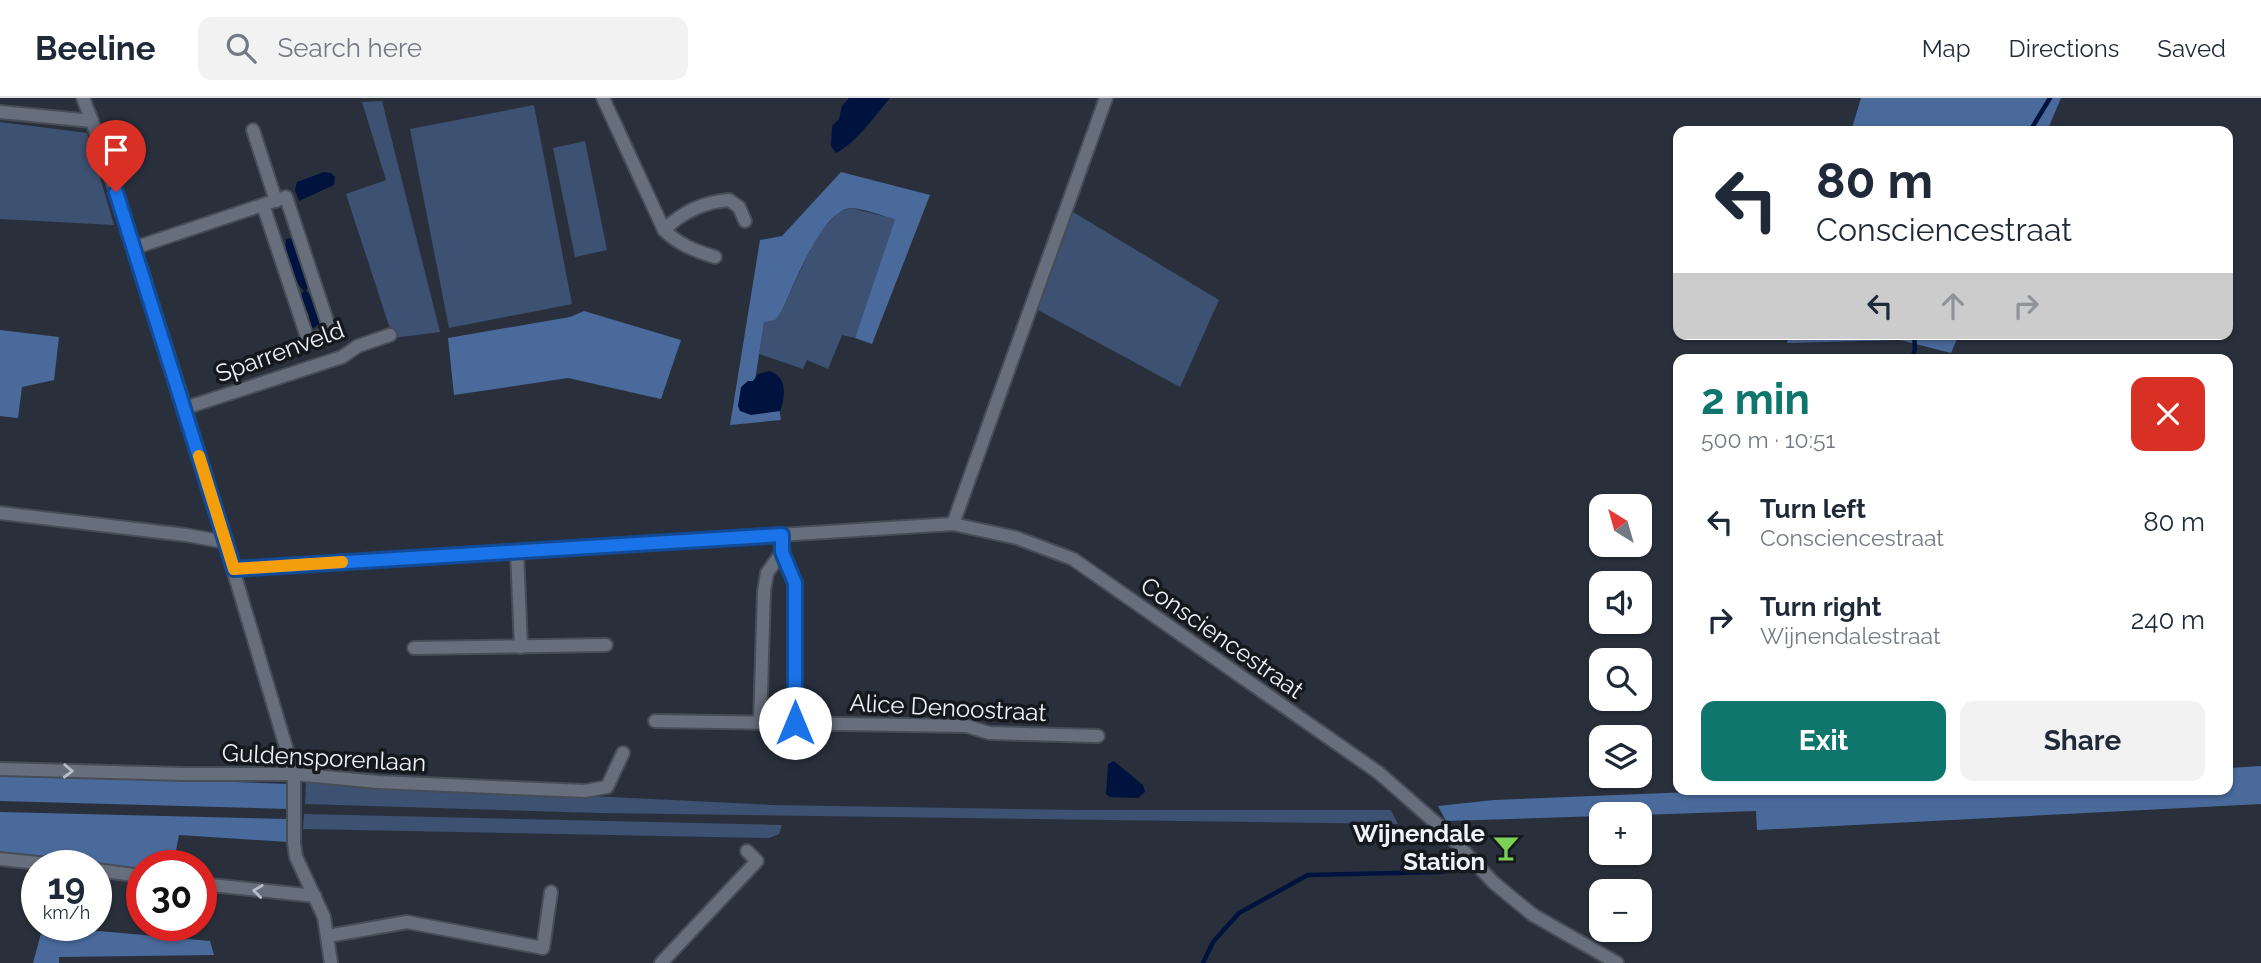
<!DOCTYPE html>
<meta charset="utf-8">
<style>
body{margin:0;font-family:Raleway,sans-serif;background:#f2f2f3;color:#1f2937;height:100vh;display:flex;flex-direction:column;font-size:26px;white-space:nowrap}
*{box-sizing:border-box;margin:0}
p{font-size:23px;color:#747a83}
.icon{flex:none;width:38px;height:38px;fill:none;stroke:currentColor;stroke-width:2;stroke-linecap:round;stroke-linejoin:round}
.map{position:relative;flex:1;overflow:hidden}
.side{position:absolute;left:1673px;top:256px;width:560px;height:441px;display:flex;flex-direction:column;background:#fff;border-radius:14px;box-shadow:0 2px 5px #0004}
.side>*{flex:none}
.banner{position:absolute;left:1673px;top:28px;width:560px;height:214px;border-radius:14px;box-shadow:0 2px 5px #0004;background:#fff;color:#1f2937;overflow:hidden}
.needle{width:46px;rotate:323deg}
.controls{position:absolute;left:1589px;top:396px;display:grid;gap:14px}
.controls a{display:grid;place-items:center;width:63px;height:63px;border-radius:14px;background:#fff;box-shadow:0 2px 5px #0004;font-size:35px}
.speed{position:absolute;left:21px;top:752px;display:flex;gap:14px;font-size:35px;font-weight:700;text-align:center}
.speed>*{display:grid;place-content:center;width:91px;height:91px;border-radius:50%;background:#fff;box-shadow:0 2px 5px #0004;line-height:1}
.speed small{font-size:18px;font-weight:400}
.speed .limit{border:10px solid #d22;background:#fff;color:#111}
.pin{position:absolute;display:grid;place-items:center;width:60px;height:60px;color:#fff;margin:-72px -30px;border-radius:50% 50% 50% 0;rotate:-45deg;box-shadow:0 0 7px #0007}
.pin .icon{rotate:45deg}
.me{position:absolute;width:77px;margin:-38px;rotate:0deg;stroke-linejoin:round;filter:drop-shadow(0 0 5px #0008)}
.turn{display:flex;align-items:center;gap:24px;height:147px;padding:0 28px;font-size:32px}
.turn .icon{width:91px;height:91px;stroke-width:2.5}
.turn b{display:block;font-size:49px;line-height:60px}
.lanes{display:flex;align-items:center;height:66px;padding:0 28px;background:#0003;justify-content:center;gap:35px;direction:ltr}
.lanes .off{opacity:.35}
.round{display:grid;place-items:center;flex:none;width:74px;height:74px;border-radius:14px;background:#f2f2f3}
.overview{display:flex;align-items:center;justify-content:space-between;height:119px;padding:0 28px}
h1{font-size:42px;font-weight:700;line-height:52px;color:#0f766e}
.primary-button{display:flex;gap:14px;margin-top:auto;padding:14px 28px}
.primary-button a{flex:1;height:80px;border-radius:14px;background:#0f766e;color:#fff;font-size:28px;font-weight:700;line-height:80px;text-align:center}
.primary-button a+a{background:#f2f2f3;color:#1f2937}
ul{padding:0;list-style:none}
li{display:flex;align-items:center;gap:21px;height:98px;padding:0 28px}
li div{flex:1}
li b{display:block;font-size:26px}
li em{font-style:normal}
header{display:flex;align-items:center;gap:42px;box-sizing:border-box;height:98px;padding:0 35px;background:#fff;border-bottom:2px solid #e0e1e3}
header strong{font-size:33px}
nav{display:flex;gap:38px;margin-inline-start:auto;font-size:24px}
.search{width:490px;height:63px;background:#f2f2f3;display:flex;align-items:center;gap:18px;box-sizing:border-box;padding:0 24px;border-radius:14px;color:#747a83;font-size:26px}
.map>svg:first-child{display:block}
</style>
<header>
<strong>Beeline</strong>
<div class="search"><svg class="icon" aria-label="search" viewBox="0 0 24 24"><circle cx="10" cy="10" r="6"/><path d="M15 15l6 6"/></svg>Search here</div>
<nav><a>Map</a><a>Directions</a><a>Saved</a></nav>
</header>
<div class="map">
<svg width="2261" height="865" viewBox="0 0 2261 865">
<rect width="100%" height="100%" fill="#29303c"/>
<g fill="#3d5172">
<polygon points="382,3 440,234 393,240 346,96 386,82 362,4"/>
<polygon points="534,7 572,206 449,230 410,31"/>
<polygon points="0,24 87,35 114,127 0,121"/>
<polygon points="585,43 607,152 575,159 553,50"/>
<polygon points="851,110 895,121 855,240 842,237 828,271 807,262 803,271 759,256 764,223 782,212 816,139 838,114"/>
<polygon points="1073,114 1219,202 1180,289 1038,212"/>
<polygon points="306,684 772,707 1080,712 1391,712 1398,726 599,715 305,706"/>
<polygon points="304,716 782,727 779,736 769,740 303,731"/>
</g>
<g fill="#4a6a9c">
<polygon points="1861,0 2061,0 2047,33 1851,33"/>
<path d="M841,74L930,97L872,246L855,240L895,121C882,118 866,111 852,110C822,110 794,188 782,212L775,222L764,224L750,315L779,310L781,322L730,327L760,142L782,138Z"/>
<polygon points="584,213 681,242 661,301 568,280 454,297 448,240 570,219"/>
<polygon points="0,232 59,239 54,282 22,289 18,320 0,318"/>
<polygon points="1790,236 1959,236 1951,255 1900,242 1787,245"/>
<polygon points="2261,668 2261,706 1757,732 1756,713 1640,717 1601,716 1601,718 1446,723 1438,708 1494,702 1765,691 2228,691 2228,670"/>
<polygon points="0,676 289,686 289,711 0,703"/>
<polygon points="0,714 288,721 288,744 179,737 173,768 142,768 142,772 0,755"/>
<polygon points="43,828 210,843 214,857 59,859 59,865 33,865"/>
</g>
<g fill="#00133e">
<path d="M849,0H890C875,18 856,45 836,55L831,48L832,28L839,21L842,8Z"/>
<polygon points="324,74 331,75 335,79 334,87 299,103 295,92 297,84"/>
<path d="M292,140C295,143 308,178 309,182C309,187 307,189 306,193C316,200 320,214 319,226L312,231L309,229V217L299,198L304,193C291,179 284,160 286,141Z"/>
<path d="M769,273C787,277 786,299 780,313L751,317L740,313L738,308L741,289L748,283H753L758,276Z"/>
<polygon points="1114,663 1143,687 1145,694 1138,700 1110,699 1106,696 1108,666"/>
</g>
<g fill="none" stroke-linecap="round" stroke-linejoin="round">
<g stroke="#00133e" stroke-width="4.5">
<polyline points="2030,33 2050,0"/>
<polyline points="1912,261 1915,251 1914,236"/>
<polyline points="1203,865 1213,844 1239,815 1308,777 1439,774 1463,770"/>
</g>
<g stroke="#474d56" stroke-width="16">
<g id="street">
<polyline points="83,0 92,23 132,142 185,310 294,676 294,745 296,759 324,819 331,865"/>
<path d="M603,0L664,132C679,147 696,153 715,159"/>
<polyline points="0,14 92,23"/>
<polyline points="253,32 276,103"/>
<path d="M664,132C682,114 704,104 729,102L739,109L745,123"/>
<polyline points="134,150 286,99 331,235 308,242 263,107"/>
<polyline points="185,310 342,259 358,248 390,237"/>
<polyline points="0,415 186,437 225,444"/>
<polyline points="953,426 1106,0"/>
<polyline points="517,454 521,549"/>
<polyline points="782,454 795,485 795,625"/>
<polyline points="234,471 953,426 1017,440 1073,461 1379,675 1444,732 1494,785 1533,817 1617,865"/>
<polyline points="414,550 606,547"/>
<polyline points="655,623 967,628 989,635 1098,638"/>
<polyline points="760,625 764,493 767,475 782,454 782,437"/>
<polyline points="0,671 184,676 294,676 378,684 585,693 607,689 623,655"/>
<polyline points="0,761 67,768"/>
<polyline points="96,772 142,778"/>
<polyline points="201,786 315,798"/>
<polyline points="328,838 407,824 543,850 551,794"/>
<polyline points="661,865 757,763 747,753"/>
</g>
</g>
<use href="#street" stroke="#676f7c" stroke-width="12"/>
</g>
<defs><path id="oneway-chevron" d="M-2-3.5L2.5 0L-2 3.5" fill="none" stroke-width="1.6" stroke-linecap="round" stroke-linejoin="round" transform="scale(1.75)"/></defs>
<g stroke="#b8bec8">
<use href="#oneway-chevron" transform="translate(68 673) rotate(2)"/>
<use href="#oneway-chevron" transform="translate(258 793) rotate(-173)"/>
</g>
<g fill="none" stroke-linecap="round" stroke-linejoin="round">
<g stroke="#114b97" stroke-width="18">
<polyline id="route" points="116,94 234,471 782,437 782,454 795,485 795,625"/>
</g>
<use href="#route" stroke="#1a73e8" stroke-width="12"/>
<polyline stroke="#f59e0b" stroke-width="12" points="199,358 234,471 342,464"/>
</g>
<defs>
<g id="bar-bare" transform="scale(2.1)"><path d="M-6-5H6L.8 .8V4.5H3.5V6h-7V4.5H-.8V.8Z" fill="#7bd156" stroke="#15181d" stroke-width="2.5" paint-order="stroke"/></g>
</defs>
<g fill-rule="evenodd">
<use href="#bar-bare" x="1506" y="750"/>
</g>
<g text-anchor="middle" stroke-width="7" stroke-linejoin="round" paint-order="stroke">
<g font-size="24" fill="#eef3fb" stroke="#15181d">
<text transform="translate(280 254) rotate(-20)" y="8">Sparrenveld</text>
<text transform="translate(1222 540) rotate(35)" y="8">Consciencestraat</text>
<text transform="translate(948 610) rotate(3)" y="8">Alice Denoostraat</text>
<text transform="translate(324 660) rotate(3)" y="8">Guldensporenlaan</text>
</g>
<g font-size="24" font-weight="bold" fill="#eef3fb" stroke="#15181d" text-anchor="end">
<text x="1485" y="744">Wijnendale<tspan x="1485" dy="28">Station</tspan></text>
</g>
</g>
</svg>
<div class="controls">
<a><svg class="needle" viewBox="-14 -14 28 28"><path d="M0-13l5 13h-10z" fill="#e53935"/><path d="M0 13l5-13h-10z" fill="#747a83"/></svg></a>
<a><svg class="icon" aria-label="sound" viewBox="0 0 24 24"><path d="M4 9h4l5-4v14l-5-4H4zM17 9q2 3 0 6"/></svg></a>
<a><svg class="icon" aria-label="search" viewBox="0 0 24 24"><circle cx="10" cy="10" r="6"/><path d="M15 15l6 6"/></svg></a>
<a><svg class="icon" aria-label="layers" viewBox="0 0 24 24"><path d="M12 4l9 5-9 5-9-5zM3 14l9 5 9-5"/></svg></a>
<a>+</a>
<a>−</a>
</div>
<div class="speed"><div>19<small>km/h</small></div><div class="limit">30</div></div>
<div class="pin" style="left:116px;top:94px;background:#d93025"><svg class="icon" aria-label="arrive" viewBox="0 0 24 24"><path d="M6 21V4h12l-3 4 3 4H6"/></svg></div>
<svg class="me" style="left:795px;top:625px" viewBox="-20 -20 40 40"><circle r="19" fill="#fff"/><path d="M0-13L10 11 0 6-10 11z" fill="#1a73e8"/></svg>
<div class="banner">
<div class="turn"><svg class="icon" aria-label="left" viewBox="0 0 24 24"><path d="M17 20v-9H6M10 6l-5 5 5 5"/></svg><div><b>80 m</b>Consciencestraat</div></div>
<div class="lanes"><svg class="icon" aria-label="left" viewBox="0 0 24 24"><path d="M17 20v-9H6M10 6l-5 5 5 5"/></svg><svg class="icon off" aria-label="ahead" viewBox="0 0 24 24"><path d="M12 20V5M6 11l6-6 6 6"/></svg><svg class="icon off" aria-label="right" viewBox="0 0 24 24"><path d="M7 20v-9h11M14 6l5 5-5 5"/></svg></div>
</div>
<section class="side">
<div class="overview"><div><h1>2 min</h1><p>500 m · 10:51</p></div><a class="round" style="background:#d93025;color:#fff"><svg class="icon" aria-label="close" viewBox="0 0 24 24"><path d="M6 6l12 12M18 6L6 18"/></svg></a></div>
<ul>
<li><svg class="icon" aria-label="left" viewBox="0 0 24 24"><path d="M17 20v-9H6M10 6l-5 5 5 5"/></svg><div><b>Turn left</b><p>Consciencestraat</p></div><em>80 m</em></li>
<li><svg class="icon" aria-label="right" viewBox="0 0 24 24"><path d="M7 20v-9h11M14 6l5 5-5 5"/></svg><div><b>Turn right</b><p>Wijnendalestraat</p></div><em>240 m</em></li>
</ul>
<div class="primary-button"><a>Exit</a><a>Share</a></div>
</section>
</div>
